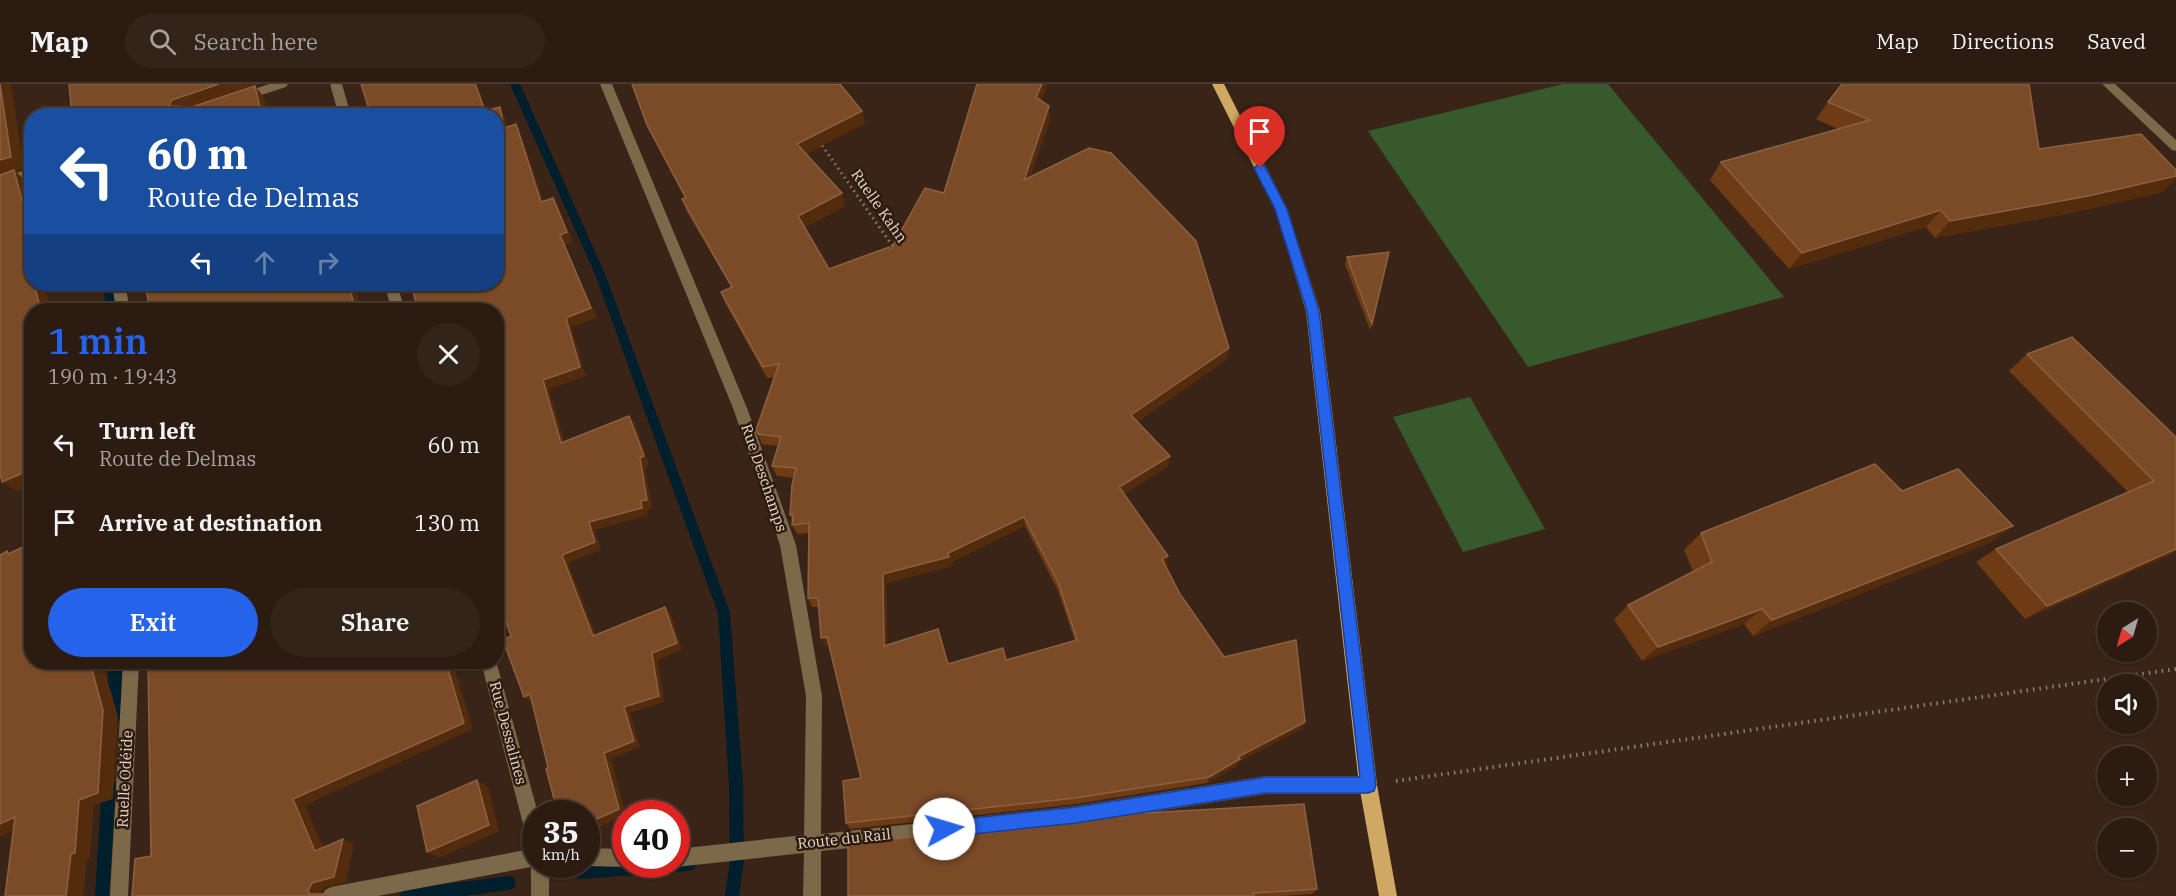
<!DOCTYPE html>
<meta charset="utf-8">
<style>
body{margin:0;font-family:"IBM Plex Serif",serif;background:#33241a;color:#f1f3f6;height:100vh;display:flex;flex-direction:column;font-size:22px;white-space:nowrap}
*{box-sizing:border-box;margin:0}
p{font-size:20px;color:#a6a19f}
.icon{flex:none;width:33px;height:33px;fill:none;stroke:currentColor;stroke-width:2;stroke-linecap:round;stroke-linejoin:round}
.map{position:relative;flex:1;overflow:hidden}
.drawer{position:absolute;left:24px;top:219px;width:480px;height:366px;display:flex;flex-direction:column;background:#2b1b11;border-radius:24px;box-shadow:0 2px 4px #0004,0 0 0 2px #473931}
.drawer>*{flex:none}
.hud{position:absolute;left:24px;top:24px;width:480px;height:183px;border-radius:24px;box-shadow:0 2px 4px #0004,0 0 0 2px #473931;background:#1a4fa0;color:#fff;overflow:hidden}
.needle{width:39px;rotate:217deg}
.buttons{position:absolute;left:2097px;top:518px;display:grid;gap:12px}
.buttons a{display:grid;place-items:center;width:60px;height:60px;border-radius:50%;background:#2b1b11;box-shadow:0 2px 4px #0004,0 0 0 2px #473931;font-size:30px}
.speed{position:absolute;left:522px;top:716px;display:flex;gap:12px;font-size:30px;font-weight:700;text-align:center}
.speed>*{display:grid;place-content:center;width:78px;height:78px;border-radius:50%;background:#2b1b11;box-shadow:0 2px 4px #0004,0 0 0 2px #473931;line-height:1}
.speed small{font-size:15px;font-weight:400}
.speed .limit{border:9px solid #d22;background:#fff;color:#111}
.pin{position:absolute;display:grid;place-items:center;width:51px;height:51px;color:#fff;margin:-62px -26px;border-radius:50% 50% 50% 0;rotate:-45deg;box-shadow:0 0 6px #0007}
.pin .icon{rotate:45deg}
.me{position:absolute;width:66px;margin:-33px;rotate:84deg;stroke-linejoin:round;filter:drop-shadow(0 0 4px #0008)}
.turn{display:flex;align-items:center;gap:21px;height:126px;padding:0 24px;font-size:27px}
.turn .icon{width:78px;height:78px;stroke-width:2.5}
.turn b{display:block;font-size:42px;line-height:51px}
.lanes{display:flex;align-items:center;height:57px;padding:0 24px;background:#0003;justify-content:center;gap:30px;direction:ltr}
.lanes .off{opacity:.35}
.round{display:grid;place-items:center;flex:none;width:63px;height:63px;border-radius:32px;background:#33241a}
.summary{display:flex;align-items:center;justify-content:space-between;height:102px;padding:0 24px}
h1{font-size:36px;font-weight:600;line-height:45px;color:#2563eb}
.action{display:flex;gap:12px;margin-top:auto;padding:12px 24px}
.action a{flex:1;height:69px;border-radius:36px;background:#2563eb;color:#fff;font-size:24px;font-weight:600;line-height:69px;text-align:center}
.action a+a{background:#33241a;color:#f1f3f6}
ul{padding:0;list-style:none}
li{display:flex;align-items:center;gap:18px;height:78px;padding:0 24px}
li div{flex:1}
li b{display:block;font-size:22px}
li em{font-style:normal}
header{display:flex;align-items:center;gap:36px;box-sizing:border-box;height:84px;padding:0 30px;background:#2b1b11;border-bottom:2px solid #473931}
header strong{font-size:28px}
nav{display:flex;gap:33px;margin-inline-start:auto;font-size:21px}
.search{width:420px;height:54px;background:#33241a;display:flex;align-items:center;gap:15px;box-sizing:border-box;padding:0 21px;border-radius:33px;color:#a6a19f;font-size:22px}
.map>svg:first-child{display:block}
</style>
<header>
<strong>Map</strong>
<div class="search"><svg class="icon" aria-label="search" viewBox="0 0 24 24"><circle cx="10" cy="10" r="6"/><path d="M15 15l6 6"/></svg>Search here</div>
<nav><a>Map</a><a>Directions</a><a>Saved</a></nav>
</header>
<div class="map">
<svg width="2176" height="812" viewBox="0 0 2176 812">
<rect width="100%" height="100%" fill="#392417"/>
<g fill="#365a2c">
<polygon points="1563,0 1608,0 1784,213 1528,283 1368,47"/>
<polygon points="1470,313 1545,445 1463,468 1393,333"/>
</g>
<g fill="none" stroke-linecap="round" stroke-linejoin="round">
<g fill="#001f2c" fill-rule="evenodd">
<polygon points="510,0 520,0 605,190 730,529 743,701 744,777 739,812 725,812 730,777 729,701 718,529 595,190"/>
<polygon points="102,200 112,200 117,226 107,226"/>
<polygon points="109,578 123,578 120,633 118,638 113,639 108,638 106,633"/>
<polygon points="109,694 114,696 116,701 109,812 95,812 102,701 104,696"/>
<polygon points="689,773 694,775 696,780 694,785 689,787 580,795 575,793 573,788 575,783 580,781 626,778 626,780 676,780 676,774"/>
<polygon points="509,792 514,794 516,799 514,804 509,806 463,812 400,812 402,807 407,805"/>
</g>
<polyline stroke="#8f7e73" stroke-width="3" stroke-dasharray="1.5 4" stroke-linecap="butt" points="819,57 894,164"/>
<polyline stroke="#8f7e73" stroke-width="4" stroke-dasharray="1.5 5" stroke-linecap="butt" points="1396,697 2176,585"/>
<g fill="#7c694a" fill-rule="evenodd">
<polygon points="269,0 288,0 286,3 240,18 234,14 236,11"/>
<polygon points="330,0 342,0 351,32 339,32"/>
<polygon points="600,0 612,0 747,324 796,461 822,612 821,750 1076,722 1266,692 1368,692 1374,695 1377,701 1374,707 1368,710 1266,710 1076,740 821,767 821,812 803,812 804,769 676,783 670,780 676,780 676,765 804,751 806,612 780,461 733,324"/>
<polygon points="2102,0 2115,0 2176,56 2176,67 2172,66"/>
<polygon points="32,84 32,93 0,104 0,94"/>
<polygon points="112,200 125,200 130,226 116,226"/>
<polygon points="385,200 397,200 405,226 391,226"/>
<polygon points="496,577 538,729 536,729 536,764 530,761 527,755 481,578"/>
<polygon points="123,578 139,578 128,812 110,812"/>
<polygon points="536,764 536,780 549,780 549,812 531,812 531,783 378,812 322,812 325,806 331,803"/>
<polygon points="586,764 626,765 626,780 632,780 626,783 586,782 582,780 586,780"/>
</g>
<polygon fill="#cfa864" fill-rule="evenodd" points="1212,0 1224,0 1287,125 1320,227 1377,701 1397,812 1379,812 1359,701 1306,227 1275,125"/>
</g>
<g fill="#6e3b14" fill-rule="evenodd">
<path d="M977,0H1048L1041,16L1050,35L1030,93L1229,264L1227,275L1137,338L1170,372L1168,382L1124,410L1167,481L1166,482L1180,510L1224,573L1305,638L1301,645L1238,678L1237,682L1207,699L1076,720L850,745L846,739L861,694L829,561L825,562L819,523H812L808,514L809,449L797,450L792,441V436L790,431L794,394L777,392L772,382L778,362L762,360L756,346L775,293L767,294L725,219L721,208L731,203L687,128L682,115L685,114L653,54L647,41L862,27L865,39L806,70L842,109L845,122L805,143L829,185L891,165L944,109ZM1025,442L1058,507L1075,557L1006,576L948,580L887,561L886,499L951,482V478Z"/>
<polygon points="1828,18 2039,65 2176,86 2176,95 2162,108 2071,129 1935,154 1926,143 1789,185 1710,96 1721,78 1838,45 1816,35"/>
<polygon points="1347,173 1372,240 1370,246 1345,180"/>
<polygon points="2027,270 2176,353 2176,468 2025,535 1976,478 1996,465 2128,408 2009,287"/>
<polygon points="1902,407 2013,442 1989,459 1753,552 1744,540 1642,577 1614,536 1628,521 1693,487 1684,466 1701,449"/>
<polygon points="1154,724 1153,729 1317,805 1312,810 1283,812 848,812 1076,736"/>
</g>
<g fill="#532b0d">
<polygon points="0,0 11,0 24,84 15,87 26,97 32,117 32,190 22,150 0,92"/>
<polygon points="219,0 260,0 255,2 264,13 268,32 181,27 169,22 172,16"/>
<polygon points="475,0 477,0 489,32 485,27"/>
<polygon points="1042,0 1048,0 1037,26 1036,13"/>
<polygon points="1049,22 1050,35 1025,108 1024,96"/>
<polygon points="500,23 505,34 510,54 504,44"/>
<polygon points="136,25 142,32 116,32"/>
<polygon points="862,27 865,39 801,73 797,60"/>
<polygon points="516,40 521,50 547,128 541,118"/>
<polygon points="2176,92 2176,95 2162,108 2071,129 1935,154 1950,137"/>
<polygon points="842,109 845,122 802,144 798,132"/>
<polygon points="553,114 559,124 573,158 565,161 597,234 571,243 586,292 549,305 567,367 561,359 543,296 560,151"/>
<polygon points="1941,126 1926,143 1789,185 1802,169"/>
<polygon points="34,200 44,200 51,226 41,226"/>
<polygon points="349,200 355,200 362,226 355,226"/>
<polygon points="1229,264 1227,275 1131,342 1131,331"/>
<polygon points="629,332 635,340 649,381 645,383 652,424 647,426 647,432 595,446 601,466 568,479 599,559 593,552 562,471 589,438"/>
<polygon points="1170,372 1168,382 1119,413 1119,403"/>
<polygon points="32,385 32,400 17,407 2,398"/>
<polygon points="1024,433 1025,442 951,478 951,482 886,499 887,570 884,562 883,490 948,469"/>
<polygon points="2013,442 1989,459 1753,552 1772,536"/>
<polygon points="2176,465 2176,468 2025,535 2047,522"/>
<polygon points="1168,472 1167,481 1161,484 1162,475"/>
<polygon points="665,523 671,530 682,566 658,576 664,618 630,629 640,663 611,675 626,731 586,749 586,740 604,669 624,623 652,569"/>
<polygon points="1762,525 1744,540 1642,577 1658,563"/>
<polygon points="827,553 831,561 825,562 821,554"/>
<polygon points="90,578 102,578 118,632 113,715 94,721 90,774 87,775 83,812 66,812"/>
<polygon points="444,578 449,578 454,582 473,645 305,721 327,772 315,767 293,715"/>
<polygon points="530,610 537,616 532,619 524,613"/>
<polygon points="1305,638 1301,645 1238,678 1237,682 1207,699 1209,693 1238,673"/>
<polygon points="477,696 488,703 499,747 439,774 427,768"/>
<polygon points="1154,724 1153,730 1145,729"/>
<polygon points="15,733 31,738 0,753 0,740"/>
<polygon points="343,755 354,760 346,798 324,804 320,811 310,810 308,807 312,799"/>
</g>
<g fill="#7b4b28" stroke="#8b6142" stroke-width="1.5" fill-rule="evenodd">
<polygon points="0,0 11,73 0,76"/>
<polygon points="69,0 219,0 172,16 169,22 192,23 255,2 262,32 140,32 136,25 116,32 72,32"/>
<polygon points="361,0 475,0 485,27 500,23 504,44 516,40 541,118 553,114 567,148 560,151 591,224 566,234 580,283 543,296 561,359 629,332 644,372 640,374 647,416 641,417 642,424 589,438 595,458 562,471 593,552 665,523 677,559 652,569 659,612 624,623 634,657 604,669 619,725 586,740 586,729 558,729 546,685 548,683 530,610 524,613 503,556 511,552 496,509 496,226 418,226 411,200 496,200 496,32 364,32 364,30 370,28"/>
<path d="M632,0H840L862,27L797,60L842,109L798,132L829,185L889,163L891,165L925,104L944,109L977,0H1042L1036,13L1049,22L1024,96L1089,64L1111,69L1196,157L1229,264L1131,331L1170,372L1119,403L1168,472L1162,475L1180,510L1224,573L1296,556L1305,638L1238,673L1240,675L1209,693L1075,714L846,739L843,697L861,694L827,553L821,554L818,514H808L809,439L792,441L793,431H790L792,401L796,384L772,382L781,353L758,350L756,346L779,280L763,283L721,208L732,203L682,115L686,114L647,41ZM1024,433L1058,498L1077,556L1006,576L1003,564L948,580L938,545L884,562L883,490L949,473L948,469Z"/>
<polygon points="1842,0 2029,0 2039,65 2141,50 2176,86 2176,92 2088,112 1950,137 1941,126 1802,169 1721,78 1870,36 1828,18"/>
<polygon points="14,86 30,146 22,150 32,190 32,200 34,200 41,226 32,226 32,385 2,398 0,388 0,91"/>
<polygon points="1389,168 1372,240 1347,173"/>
<polygon points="145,200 349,200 355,226 150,226"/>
<polygon points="2072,253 2176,353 2176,465 2047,522 1996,465 2154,397 2027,270"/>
<polygon points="1875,380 1902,407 1958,385 2013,442 1772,536 1762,525 1658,563 1628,521 1712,478 1701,449"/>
<polygon points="32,459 32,578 90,578 103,626 98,709 79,716 75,769 71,770 66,812 5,812 15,733 0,740 0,471 7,467 8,470"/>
<polygon points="148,578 446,578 464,639 293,715 315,767 343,755 334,793 312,799 308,807 310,810 330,810 330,812 132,812 135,775 151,772"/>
<polygon points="477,696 489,741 427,768 417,722"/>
<polygon points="1304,720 1317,805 1253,809 1254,812 848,812 848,760 1076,736 1154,724 1145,729"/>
</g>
<polygon fill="#2563eb" stroke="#184099" stroke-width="1.5" points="1260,79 1264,81 1287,125 1319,227 1376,701 1374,707 1368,709 1266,709 1076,739 944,753 939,750 936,745 939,739 944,737 1076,723 1266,693 1360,693 1307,227 1275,125 1254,84"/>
<g text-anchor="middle" stroke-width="5" stroke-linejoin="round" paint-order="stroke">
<g font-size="15" fill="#e4d6cd" stroke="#2f1b0e">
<text transform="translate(879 122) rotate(55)" y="5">Ruelle Kahn</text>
<text transform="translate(764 394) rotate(71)" y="5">Rue Deschamps</text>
<text transform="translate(508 649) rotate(75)" y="5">Rue Dessalines</text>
<text transform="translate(125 695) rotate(-87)" y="5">Ruelle Odéide</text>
<text transform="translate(844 755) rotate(-6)" y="5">Route du Rail</text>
</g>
</g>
</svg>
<div class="buttons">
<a><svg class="needle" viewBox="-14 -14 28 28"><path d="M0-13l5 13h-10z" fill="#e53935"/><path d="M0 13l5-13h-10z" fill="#a6a19f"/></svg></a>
<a><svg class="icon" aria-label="sound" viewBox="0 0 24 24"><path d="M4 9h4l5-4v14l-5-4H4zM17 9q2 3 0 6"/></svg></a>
<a>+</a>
<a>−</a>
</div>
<div class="speed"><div>35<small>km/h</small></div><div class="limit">40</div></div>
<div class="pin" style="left:1260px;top:84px;background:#d93025"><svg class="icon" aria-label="arrive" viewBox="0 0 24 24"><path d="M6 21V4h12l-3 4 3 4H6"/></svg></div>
<svg class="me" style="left:944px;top:745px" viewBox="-20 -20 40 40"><circle r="19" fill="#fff"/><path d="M0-13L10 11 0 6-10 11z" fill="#2563eb"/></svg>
<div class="hud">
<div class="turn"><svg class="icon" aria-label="left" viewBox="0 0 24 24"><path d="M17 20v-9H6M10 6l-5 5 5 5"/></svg><div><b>60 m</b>Route de Delmas</div></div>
<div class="lanes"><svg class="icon" aria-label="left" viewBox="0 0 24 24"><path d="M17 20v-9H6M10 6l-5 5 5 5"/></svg><svg class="icon off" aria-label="ahead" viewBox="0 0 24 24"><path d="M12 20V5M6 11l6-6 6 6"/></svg><svg class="icon off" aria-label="right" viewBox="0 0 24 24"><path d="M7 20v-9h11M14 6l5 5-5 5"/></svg></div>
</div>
<section class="drawer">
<div class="summary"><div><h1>1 min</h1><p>190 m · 19:43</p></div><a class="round"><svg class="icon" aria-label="close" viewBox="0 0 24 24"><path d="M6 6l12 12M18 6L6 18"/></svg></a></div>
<ul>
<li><svg class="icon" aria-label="left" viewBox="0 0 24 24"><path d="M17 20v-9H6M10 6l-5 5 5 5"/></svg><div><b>Turn left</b><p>Route de Delmas</p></div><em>60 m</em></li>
<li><svg class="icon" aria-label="arrive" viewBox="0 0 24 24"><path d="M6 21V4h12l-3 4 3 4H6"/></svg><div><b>Arrive at destination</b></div><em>130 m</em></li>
</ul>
<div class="action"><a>Exit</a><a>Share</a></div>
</section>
</div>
